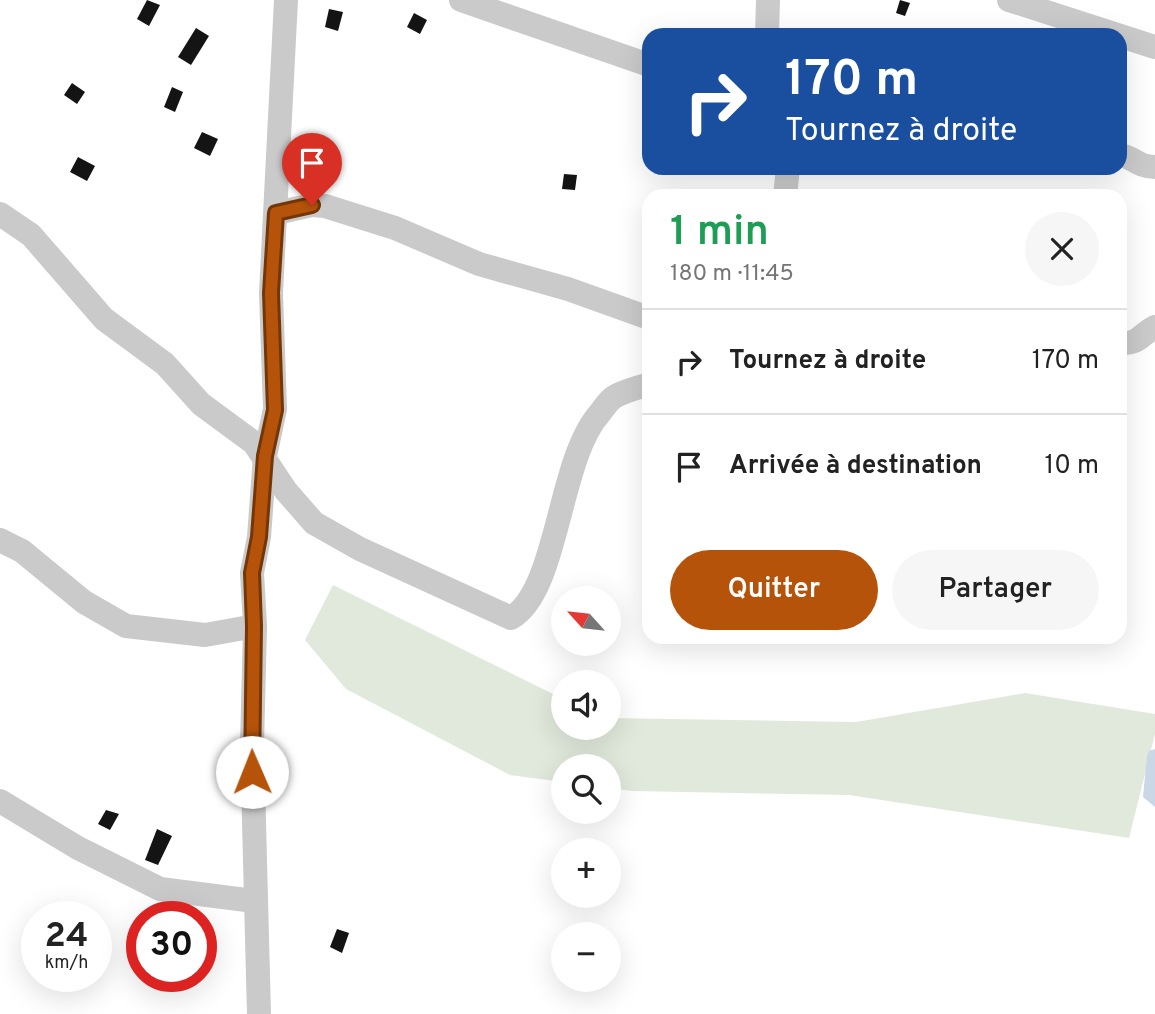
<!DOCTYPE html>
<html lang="fr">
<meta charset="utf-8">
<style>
body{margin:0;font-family:Overpass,sans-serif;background:#f6f6f6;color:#222;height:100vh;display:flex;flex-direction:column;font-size:26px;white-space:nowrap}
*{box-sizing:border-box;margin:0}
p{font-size:23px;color:#767676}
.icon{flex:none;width:38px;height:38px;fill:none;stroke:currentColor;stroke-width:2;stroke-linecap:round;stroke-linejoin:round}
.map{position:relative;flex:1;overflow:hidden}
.panel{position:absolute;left:642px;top:189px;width:485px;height:455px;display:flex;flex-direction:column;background:#fff;border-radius:21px;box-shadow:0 7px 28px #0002}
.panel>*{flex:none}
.top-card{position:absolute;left:642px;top:28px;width:485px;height:147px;border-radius:21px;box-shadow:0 7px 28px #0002;background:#1a4fa0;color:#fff;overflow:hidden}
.needle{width:46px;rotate:297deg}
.tools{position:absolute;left:551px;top:586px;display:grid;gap:14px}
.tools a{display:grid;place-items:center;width:70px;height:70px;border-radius:50%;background:#fff;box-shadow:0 7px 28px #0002;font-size:35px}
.speed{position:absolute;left:21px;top:901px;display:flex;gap:14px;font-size:35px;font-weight:700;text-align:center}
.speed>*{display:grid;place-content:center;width:91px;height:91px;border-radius:50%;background:#fff;box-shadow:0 7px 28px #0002;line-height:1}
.speed small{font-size:18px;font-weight:400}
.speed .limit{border:10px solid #d22;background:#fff;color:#111}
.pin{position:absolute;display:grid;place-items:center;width:60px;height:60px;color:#fff;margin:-72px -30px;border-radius:50% 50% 50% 0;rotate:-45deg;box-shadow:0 0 7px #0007}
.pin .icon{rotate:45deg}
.me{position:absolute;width:77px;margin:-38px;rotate:359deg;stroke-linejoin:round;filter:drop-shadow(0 0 5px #0008)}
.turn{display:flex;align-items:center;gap:24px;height:147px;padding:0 28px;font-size:32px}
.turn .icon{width:91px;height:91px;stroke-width:2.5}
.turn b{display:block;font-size:49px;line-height:60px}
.round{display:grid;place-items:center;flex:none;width:74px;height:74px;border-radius:37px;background:#f6f6f6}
.headline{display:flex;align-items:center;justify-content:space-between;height:119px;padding:0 28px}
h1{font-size:42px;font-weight:600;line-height:52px;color:#1e9e55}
.action{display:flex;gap:14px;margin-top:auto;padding:14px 28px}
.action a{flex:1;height:80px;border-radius:42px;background:#b45309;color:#fff;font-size:28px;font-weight:600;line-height:80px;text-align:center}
.action a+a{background:#f6f6f6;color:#222}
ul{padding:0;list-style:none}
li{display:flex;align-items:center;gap:21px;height:105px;padding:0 28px;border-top:2px solid #e0e0e0}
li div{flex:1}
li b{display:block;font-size:26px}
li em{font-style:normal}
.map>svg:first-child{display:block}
</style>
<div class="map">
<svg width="1155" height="1014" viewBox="0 0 1155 1014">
<rect width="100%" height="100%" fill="#fff"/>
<polygon fill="#e1e9dc" points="333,585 563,699 564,728 609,728 609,718 856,722 1025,693 1155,714 1155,734 1129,838 849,795 632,791 609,788 609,766 564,766 563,782 510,775 346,689 305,640"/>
<polygon fill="#cad7e6" points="1155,749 1155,807 1143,797 1147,756 1149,751"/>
<g fill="#141414">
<polygon points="147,0 160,5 149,26 137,19"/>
<polygon points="900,0 910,3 905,16 896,13"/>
<polygon points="329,9 343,12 338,31 325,27"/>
<polygon points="414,13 427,20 420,34 407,27"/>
<polygon points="196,28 209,36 191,65 178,57"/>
<polygon points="72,83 85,92 77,104 64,95"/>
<polygon points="172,87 183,92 175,112 164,107"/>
<polygon points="202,132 218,139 210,156 194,148"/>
<polygon points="78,157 95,166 87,181 70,172"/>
<polygon points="564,174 577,175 575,190 562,189"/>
<polygon points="106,810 119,814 110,830 98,824"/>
<polygon points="157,829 172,836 158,865 145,860"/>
<polygon points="337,929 349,933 342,953 330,947"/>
<polygon points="28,943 37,948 33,962 22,956"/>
</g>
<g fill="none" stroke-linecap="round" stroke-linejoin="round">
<g stroke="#cacaca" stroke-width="24">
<polyline points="461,0 649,65"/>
<polyline points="1009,0 1155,47"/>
<polyline points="767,35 768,0"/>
<path d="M1120,155C1136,158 1135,166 1155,167"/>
<polyline points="785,196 788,168"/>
<polyline points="276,213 312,205 325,206 395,228 479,264 568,289 649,318"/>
<path d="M0,214L31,235L104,319L165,364L201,404L254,443L286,491L314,523L360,549L511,618C559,590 558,459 600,413C604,408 608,401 614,397C624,391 638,388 649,384"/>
<path d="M1120,343C1138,345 1141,334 1155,327"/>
<polyline points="0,540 22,551 84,602 126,626 205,635 255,626"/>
<polyline points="0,801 78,848 160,889 254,901"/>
<polyline points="259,1014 252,745 255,626 252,573 259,537 265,456 275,409 271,293 286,0"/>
</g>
</g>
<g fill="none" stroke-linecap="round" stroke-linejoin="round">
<g stroke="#753606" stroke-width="18">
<polyline id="route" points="252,772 254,626 252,573 259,537 265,456 275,410 271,293 276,213 312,205"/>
</g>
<use href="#route" stroke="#b45309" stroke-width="12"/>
</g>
</svg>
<div class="tools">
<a><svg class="needle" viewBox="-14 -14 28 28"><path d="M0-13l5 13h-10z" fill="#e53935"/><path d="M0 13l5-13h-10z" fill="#767676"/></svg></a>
<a><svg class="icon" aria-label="sound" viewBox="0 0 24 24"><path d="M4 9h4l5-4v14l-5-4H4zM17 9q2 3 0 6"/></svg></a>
<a><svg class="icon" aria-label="search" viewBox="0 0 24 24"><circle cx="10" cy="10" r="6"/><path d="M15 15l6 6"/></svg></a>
<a>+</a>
<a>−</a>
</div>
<div class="speed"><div>24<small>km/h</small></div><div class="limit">30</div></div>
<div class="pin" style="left:312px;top:205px;background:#d93025"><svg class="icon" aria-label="arrive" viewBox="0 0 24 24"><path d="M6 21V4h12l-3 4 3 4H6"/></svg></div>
<svg class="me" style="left:252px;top:772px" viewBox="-20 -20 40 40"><circle r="19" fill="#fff"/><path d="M0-13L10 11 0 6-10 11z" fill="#b45309"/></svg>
<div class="top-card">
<div class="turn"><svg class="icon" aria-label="right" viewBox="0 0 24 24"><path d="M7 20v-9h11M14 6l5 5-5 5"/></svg><div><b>170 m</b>Tournez à droite</div></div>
</div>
<section class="panel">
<div class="headline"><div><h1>1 min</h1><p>180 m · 11:45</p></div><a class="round"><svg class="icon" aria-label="close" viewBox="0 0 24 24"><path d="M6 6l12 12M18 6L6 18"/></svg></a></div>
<ul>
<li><svg class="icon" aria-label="right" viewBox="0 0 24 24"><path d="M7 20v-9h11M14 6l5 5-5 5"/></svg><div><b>Tournez à droite</b></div><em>170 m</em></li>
<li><svg class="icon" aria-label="arrive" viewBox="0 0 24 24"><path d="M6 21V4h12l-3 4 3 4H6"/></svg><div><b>Arrivée à destination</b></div><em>10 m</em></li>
</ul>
<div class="action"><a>Quitter</a><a>Partager</a></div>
</section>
</div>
